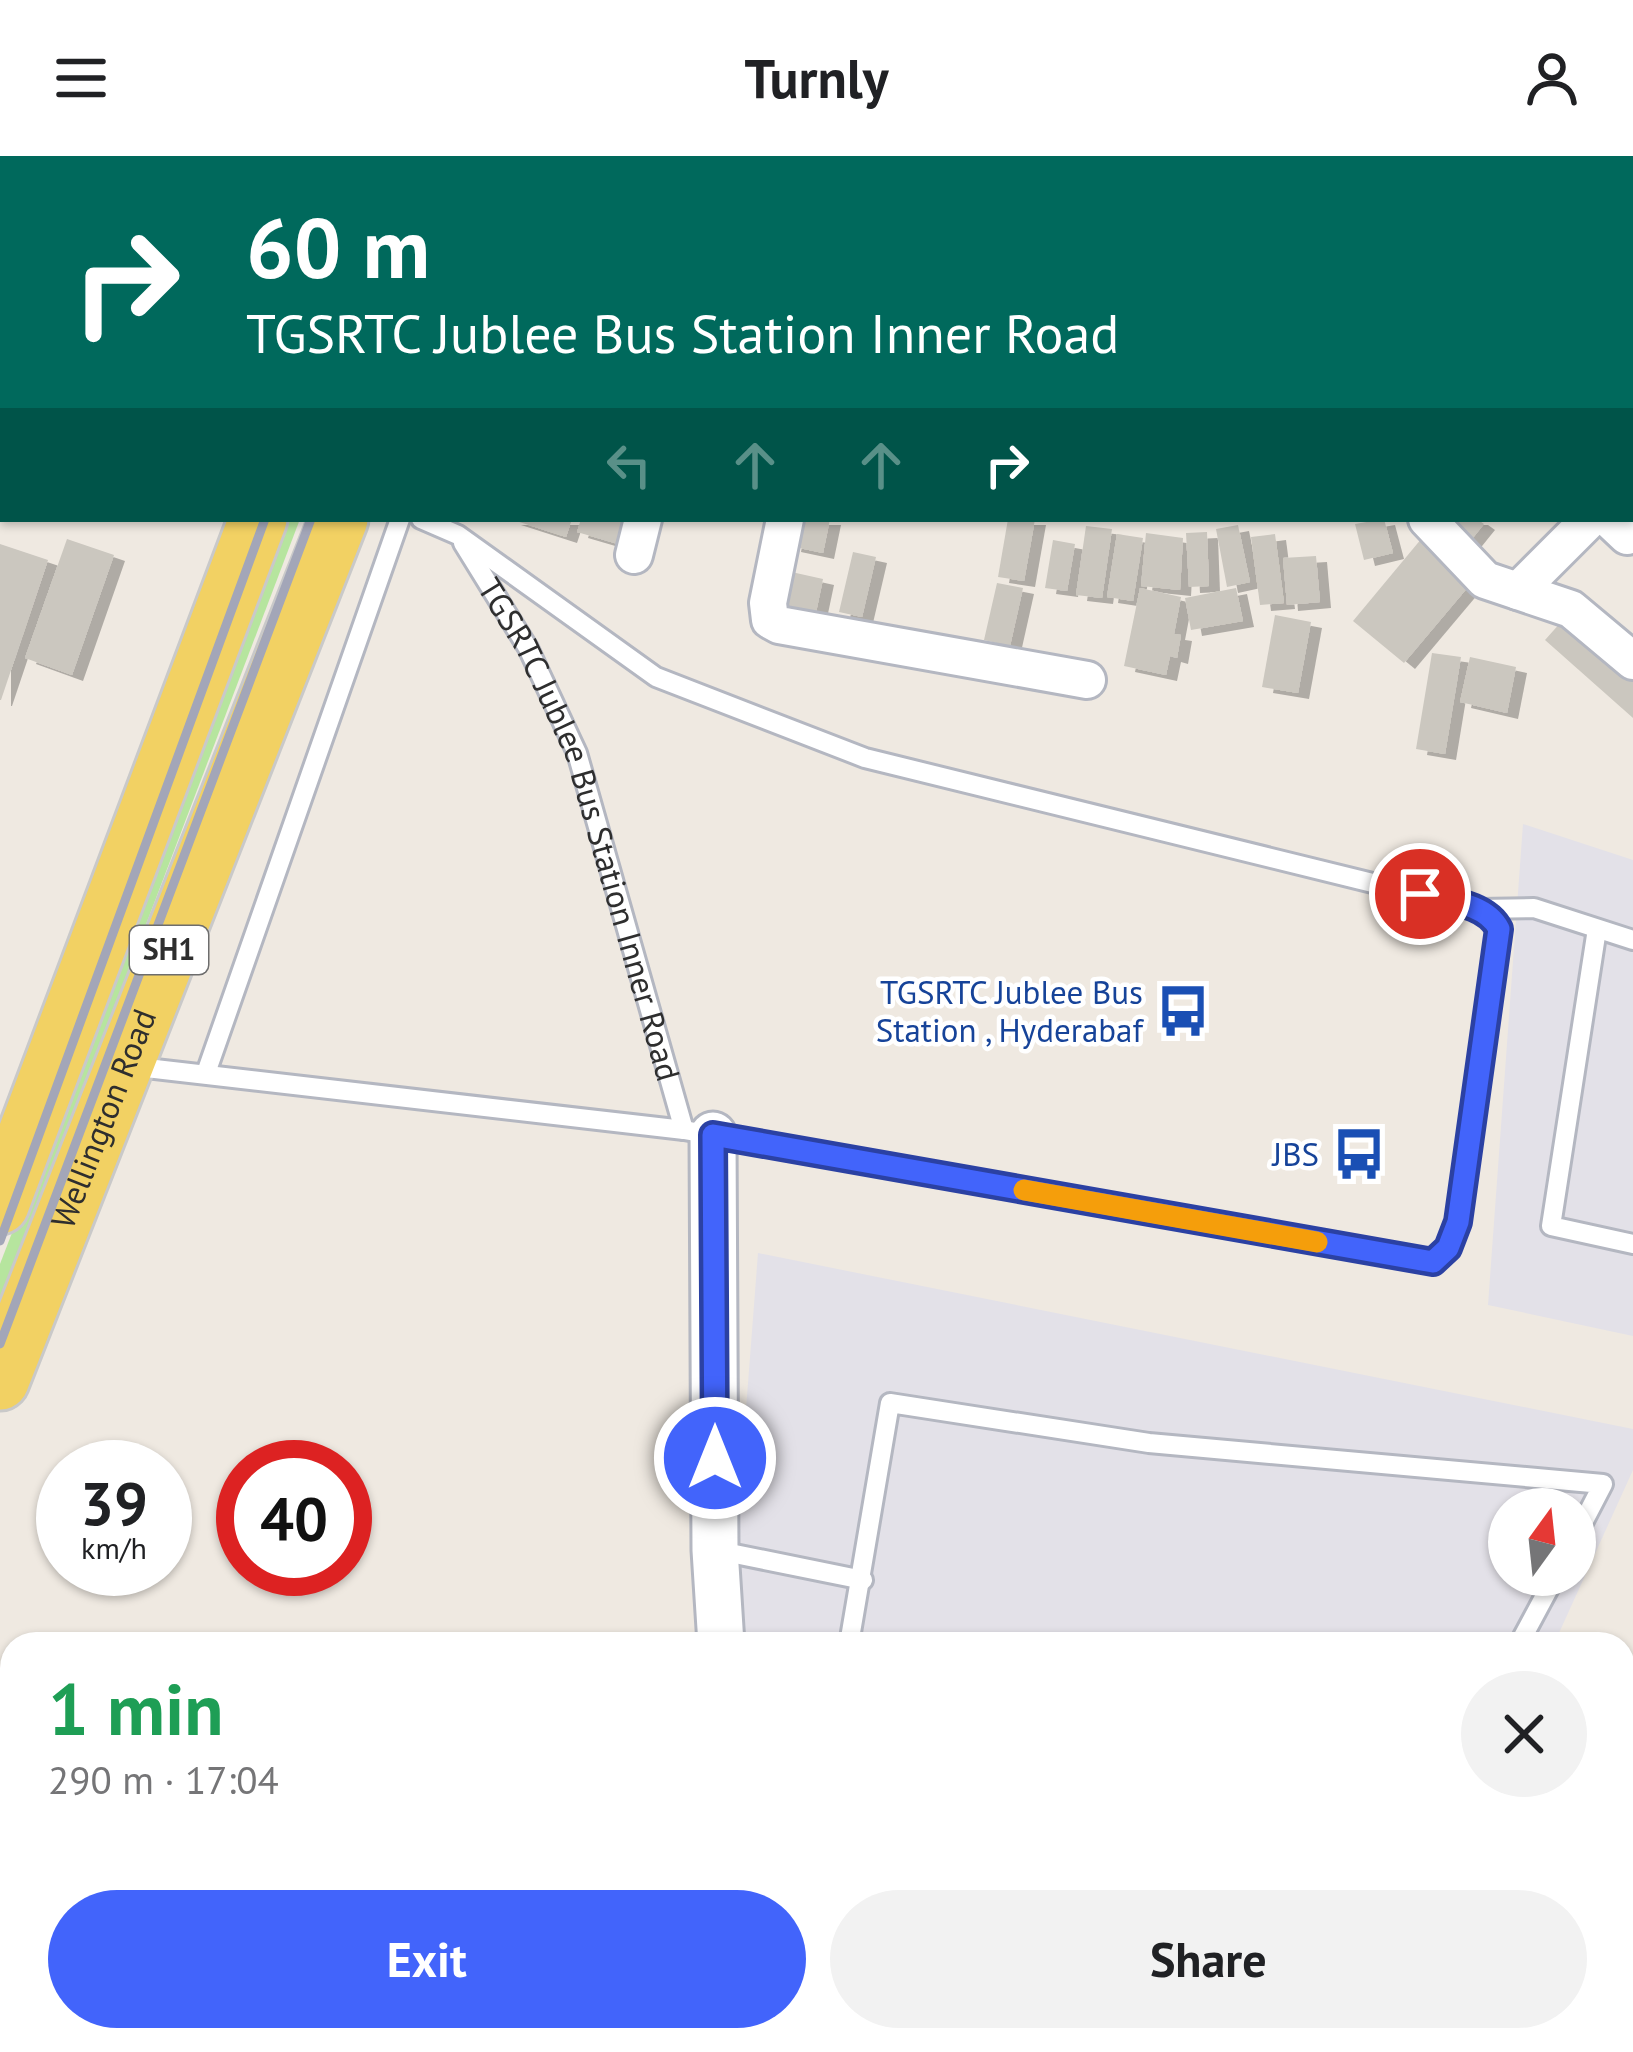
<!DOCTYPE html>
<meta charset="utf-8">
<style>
body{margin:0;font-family:"PT Sans",sans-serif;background:#f2f2f2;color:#202124;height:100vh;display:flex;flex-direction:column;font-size:45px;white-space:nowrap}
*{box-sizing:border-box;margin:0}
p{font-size:39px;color:#757577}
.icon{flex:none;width:66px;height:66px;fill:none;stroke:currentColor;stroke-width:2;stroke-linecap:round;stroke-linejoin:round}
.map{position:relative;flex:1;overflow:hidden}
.panel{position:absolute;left:0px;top:1476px;width:1635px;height:420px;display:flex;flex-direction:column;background:#fff;border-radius:36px 36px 0 0;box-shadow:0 3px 9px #0004}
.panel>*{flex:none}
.guide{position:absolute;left:0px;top:0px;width:1635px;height:366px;box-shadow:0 3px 9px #0004;background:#00695c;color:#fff;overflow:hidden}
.needle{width:78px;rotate:15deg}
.controls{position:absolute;left:1488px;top:1332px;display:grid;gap:24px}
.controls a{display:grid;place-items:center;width:108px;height:108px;border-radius:50%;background:#fff;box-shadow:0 3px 9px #0004;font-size:60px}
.speed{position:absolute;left:36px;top:1284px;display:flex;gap:24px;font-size:60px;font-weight:700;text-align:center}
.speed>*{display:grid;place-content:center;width:156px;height:156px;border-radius:50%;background:#fff;box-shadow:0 3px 9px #0004;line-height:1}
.speed small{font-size:30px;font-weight:400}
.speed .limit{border:18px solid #d22;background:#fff;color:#111}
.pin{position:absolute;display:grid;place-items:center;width:102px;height:102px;color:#fff;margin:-51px;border:6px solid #fff;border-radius:50%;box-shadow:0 3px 12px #0007}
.me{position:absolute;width:132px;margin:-66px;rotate:0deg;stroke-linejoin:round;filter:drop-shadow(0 0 9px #0008)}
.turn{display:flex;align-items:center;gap:42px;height:252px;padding:0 48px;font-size:54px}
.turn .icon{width:156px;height:156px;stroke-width:2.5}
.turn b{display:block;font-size:84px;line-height:102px}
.lanes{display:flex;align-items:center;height:114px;padding:0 48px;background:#0003;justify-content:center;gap:60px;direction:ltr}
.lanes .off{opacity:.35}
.round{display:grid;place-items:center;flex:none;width:126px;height:126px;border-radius:63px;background:#f2f2f2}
.head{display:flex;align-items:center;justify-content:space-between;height:204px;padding:0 48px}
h1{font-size:72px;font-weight:700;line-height:90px;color:#1e9e55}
.action{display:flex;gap:24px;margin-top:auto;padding:24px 48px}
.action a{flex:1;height:138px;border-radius:72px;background:#4264fb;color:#fff;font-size:48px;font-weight:700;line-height:138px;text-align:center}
.action a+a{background:#f2f2f2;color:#202124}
header{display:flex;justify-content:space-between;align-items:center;height:156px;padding:0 48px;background:#fff;font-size:54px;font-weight:700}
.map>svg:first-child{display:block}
</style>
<header><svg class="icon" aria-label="menu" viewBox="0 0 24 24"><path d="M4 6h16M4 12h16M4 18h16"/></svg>Turnly<svg class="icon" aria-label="person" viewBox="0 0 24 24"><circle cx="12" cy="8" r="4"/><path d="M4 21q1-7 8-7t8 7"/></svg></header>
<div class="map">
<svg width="1633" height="1896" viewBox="0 0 1633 1896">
<defs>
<filter id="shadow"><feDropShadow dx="11" dy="6" stdDeviation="0" flood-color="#0004"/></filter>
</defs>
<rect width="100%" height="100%" fill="#efe9e1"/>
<g fill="#e3e1e8" fill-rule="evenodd">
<polygon points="1523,668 1633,704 1633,1180 1488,1149"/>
<path d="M758,1097L1633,1273V1314L1554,1488H728ZM1509,1353H1575V1419H1509Z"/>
</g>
<polygon fill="#b6e59e" points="287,363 300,363 0,1153 0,1108"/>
<g fill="#cbc7bf" filter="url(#shadow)">
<polygon points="510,363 572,363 566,381"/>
<polygon points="581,363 625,363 618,388 577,376"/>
<polygon points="795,363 830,363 823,397 790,390"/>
<polygon points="1008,363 1035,363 1024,425 998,421"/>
<polygon points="1384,363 1393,397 1364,404 1355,368"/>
<polygon points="1437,363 1477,363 1484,368 1467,389"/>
<polygon points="1238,369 1250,426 1227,431 1216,373"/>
<polygon points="1086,370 1112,373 1102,442 1076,439"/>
<polygon points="1207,376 1209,430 1189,431 1186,377"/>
<polygon points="1146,377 1183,382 1180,434 1141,430"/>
<polygon points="1117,378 1143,382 1133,445 1107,441"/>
<polygon points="1275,378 1284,447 1260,449 1251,381"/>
<polygon points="1422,382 1473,425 1404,507 1353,465"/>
<polygon points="67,383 114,399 72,519 25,502"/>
<polygon points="1053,384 1075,388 1067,435 1045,432"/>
<polygon points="0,388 48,404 1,544 0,544"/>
<polygon points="853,396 876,401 862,461 839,456"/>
<polygon points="1316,400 1320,446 1287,449 1283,402"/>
<polygon points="787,415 823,423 815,461 778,453"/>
<polygon points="997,427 1023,432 1010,490 984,484"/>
<polygon points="1140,432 1181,441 1174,478 1181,479 1177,502 1170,500 1166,519 1124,510"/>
<polygon points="1236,432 1243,465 1191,474 1185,442"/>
<polygon points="1570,456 1633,512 1633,562 1545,484"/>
<polygon points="1275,459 1311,466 1298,537 1262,531"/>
<polygon points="1432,497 1461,501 1445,598 1416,593"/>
<polygon points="1470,501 1516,511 1507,557 1460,546"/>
<polygon points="1633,1559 1633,1651 1623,1655 1623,1570"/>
<polygon points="1633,1657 1633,1705 1623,1709 1623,1662"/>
<polygon points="1623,1773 1633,1785 1633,1896 1615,1896 1614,1884 1623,1884"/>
<polygon points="1214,1884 1289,1884 1278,1896 1227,1896"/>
<polygon points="1333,1884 1413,1884 1404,1896 1324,1896"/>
<polygon points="1482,1884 1561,1884 1563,1896 1484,1896"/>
</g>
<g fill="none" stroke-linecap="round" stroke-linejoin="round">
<g stroke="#b4b7c1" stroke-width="24">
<g id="service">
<path id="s1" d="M463,387L528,492L577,597L684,974"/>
<polyline points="1479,753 1534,752 1633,784"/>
<polyline points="1597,773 1551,1070 1633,1088"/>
<polyline points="129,910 684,974 1433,1106 1448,1092 1458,1065 1499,773 1493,760 1466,750 865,602 656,521 458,379 421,363"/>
<polyline points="206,917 400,363"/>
<polyline points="715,1394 863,1424"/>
<polyline points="849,1488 890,1247 1149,1287 1603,1328 1575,1382"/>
<polyline points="1519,1488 1556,1419"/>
</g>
</g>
<g stroke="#b4b7c1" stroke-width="42">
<g id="minor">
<polyline points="178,3 182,0"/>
<polyline points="0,92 3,91"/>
<polyline points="1632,121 1633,119"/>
<polyline points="785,363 768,447 770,464 779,469 1087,524"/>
<polyline points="1427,363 1485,424 1571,453 1633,505"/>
<polyline points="1609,363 1627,380 1633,373"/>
<polyline points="634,399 643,363"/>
<polyline points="1518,435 1590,363"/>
<polyline points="1623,1562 1633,1549"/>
<polyline points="1599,1884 1601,1896"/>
<polyline points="1300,1896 1308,1884"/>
<polyline points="1419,1896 1428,1884"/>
</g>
</g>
<g stroke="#b4b7c1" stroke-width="51">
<g id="tertiary">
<polyline points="486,3 488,0"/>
<polyline points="0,128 3,127"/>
<polyline points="713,979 715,1394 721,1488"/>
<polyline points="703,1896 705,1884"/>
</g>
</g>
<g stroke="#b4b7c1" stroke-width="57">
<g id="secondary">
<polyline points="327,0 328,3"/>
<polyline points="0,1880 9,1896"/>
</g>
</g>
<g stroke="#c9c9c9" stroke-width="63">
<g id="primary">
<polyline points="377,3 378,0"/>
<polyline points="448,3 449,0"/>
<polyline points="0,1049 258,363"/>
<path id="s2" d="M0,1225L339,363"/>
</g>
</g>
<use href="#service" stroke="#fff" stroke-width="18"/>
<use href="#minor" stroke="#fff" stroke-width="36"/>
<use href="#tertiary" stroke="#fff" stroke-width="45"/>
<use href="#secondary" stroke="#fff" stroke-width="51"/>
<use href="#primary" stroke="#f2d163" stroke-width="57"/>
<g stroke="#a3a6b8" stroke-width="9">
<polyline points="398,3 399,0"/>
<polyline points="446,3 447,0"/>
<polyline points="0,1085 265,363"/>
<polyline points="0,1188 311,363"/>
<polyline points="0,1861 12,1883"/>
</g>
</g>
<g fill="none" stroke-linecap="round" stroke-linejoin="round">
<g stroke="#2b41a3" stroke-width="30">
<path id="route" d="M715,1302L713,979L1433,1106L1448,1092L1458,1066L1499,773C1486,747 1447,745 1420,738"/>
</g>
<use href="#route" stroke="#4264fb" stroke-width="21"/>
<polyline stroke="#f59e0b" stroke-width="21" points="1024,1034 1317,1086"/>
</g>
<defs>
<g id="bus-bare" transform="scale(4.14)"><path d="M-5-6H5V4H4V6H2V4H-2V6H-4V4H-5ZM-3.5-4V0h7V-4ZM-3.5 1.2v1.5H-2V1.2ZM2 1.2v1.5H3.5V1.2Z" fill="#1a4fb4" stroke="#fff" stroke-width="2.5" paint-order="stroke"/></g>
</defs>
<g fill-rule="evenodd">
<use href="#bus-bare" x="1183" y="855"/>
<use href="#bus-bare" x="1359" y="998"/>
</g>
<g text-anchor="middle" stroke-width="9" stroke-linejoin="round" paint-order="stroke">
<rect fill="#fff" stroke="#6d6d6d" stroke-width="3" x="130" y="770" width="78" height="48" rx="9"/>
<g font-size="30" font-weight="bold" fill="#2e2e2e">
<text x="169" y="804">SH1</text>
</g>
<g font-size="33" fill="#2e2e2e" stroke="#fff">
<text dy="12" stroke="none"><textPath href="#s1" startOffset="312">TGSRTC Jublee Bus Station Inner Road</textPath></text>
<text dy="12" stroke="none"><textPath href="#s2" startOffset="282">Wellington Road</textPath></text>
</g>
<g font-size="33" fill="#164399" stroke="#fff" text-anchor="end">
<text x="1143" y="848">TGSRTC Jublee Bus<tspan x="1143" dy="38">Station , Hyderabaf</tspan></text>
<text x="1319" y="1010">JBS</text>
</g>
</g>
</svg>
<div class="controls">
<a><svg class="needle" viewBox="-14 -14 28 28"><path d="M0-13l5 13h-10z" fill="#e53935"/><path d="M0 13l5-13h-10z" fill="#757577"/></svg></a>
</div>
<div class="speed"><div>39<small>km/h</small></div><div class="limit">40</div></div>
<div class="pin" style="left:1420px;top:738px;background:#d93025"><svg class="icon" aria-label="arrive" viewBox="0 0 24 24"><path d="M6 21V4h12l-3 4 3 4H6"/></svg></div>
<svg class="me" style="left:715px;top:1302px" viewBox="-20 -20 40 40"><circle r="17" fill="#4264fb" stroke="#fff" stroke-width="3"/><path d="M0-11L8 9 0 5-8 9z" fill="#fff"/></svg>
<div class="guide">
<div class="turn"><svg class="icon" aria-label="right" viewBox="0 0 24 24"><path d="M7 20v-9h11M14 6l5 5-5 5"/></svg><div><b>60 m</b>TGSRTC Jublee Bus Station Inner Road</div></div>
<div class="lanes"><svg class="icon off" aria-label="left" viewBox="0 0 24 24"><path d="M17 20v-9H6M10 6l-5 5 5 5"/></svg><svg class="icon off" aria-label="ahead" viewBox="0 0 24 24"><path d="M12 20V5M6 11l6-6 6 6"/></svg><svg class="icon off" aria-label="ahead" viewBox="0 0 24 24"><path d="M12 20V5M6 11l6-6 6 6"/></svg><svg class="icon" aria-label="right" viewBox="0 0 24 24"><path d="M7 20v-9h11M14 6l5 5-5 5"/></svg></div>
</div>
<section class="panel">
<div class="head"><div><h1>1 min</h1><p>290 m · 17:04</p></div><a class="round"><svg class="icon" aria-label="close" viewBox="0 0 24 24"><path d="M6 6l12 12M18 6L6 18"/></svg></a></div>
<div class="action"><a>Exit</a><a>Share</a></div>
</section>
</div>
